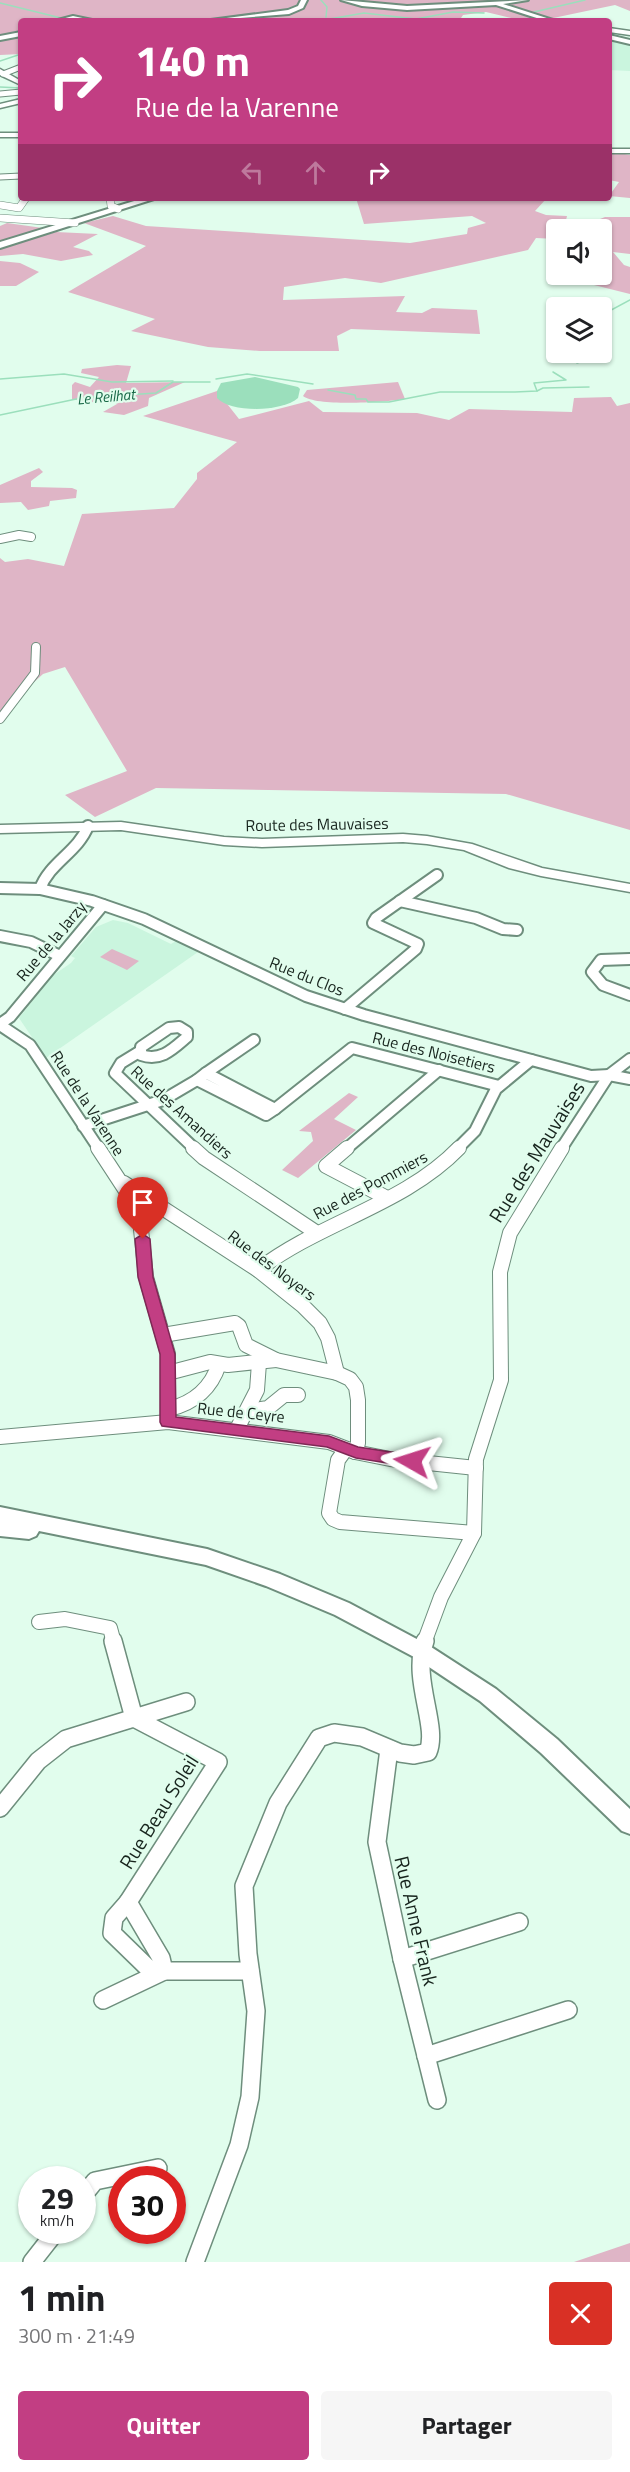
<!DOCTYPE html>
<html lang="fr">
<meta charset="utf-8">
<style>
body{margin:0;font-family:"Titillium Web",sans-serif;background:#f6f6f6;color:#202124;height:100vh;display:flex;flex-direction:column;font-size:22px;white-space:nowrap}
*{box-sizing:border-box;margin:0}
p{font-size:20px;color:#757577}
.icon{flex:none;width:33px;height:33px;fill:none;stroke:currentColor;stroke-width:2;stroke-linecap:round;stroke-linejoin:round}
.map{position:relative;height:2262px;overflow:hidden}
.drawer{display:flex;flex-direction:column;background:#fff;flex:1}
.drawer>*{flex:none}
.hud{position:absolute;left:18px;top:18px;width:594px;height:183px;border-radius:6px;box-shadow:0 2px 4px #0004;background:#c23e83;color:#fff;overflow:hidden}
.buttons{position:absolute;left:546px;top:219px;display:grid;gap:12px}
.buttons a{display:grid;place-items:center;width:66px;height:66px;border-radius:6px;background:#fff;box-shadow:0 2px 4px #0004;font-size:30px}
.speed{position:absolute;left:18px;top:2166px;display:flex;gap:12px;font-size:30px;font-weight:700;text-align:center}
.speed>*{display:grid;place-content:center;width:78px;height:78px;border-radius:50%;background:#fff;box-shadow:0 2px 4px #0004;line-height:1}
.speed small{font-size:15px;font-weight:400}
.speed .limit{border:9px solid #d22;background:#fff;color:#111}
.pin{position:absolute;display:grid;place-items:center;width:51px;height:51px;color:#fff;margin:-62px -26px;border-radius:50% 50% 50% 0;rotate:-45deg;box-shadow:0 0 6px #0007}
.pin .icon{rotate:45deg}
.me{position:absolute;width:66px;margin:-33px;rotate:276deg;stroke-linejoin:round;filter:drop-shadow(0 0 4px #0008)}
.turn{display:flex;align-items:center;gap:21px;height:126px;padding:0 18px;font-size:27px}
.turn .icon{width:78px;height:78px;stroke-width:2.5}
.turn b{display:block;font-size:42px;line-height:51px}
.lanes{display:flex;align-items:center;height:57px;padding:0 18px;background:#0003;justify-content:center;gap:30px;direction:ltr}
.lanes .off{opacity:.35}
.round{display:grid;place-items:center;flex:none;width:63px;height:63px;border-radius:6px;background:#f6f6f6}
.headline{display:flex;align-items:center;justify-content:space-between;height:102px;padding:0 18px}
h1{font-size:36px;font-weight:700;line-height:45px}
.action{display:flex;gap:12px;margin-top:auto;padding:12px 18px}
.action a{flex:1;height:69px;border-radius:6px;background:#c23e83;color:#fff;font-size:24px;font-weight:700;line-height:69px;text-align:center}
.action a+a{background:#f6f6f6;color:#202124}
.map>svg:first-child{display:block}
</style>
<div class="map">
<svg width="630" height="2262" viewBox="0 0 630 2262">
<rect width="100%" height="100%" fill="#e1fded"/>
<g fill="#caf5de">
<polygon points="609,39 630,43 630,71 609,70"/>
<polygon points="113,920 128,923 171,944 176,941 198,952 46,1058 19,1018 52,976 71,963 75,958 71,956 96,927"/>
</g>
<g fill="#dfb5c6">
<polygon points="0,0 630,0 630,11 615,5 539,21 524,21 486,12 463,15 459,21 21,21 21,54 0,55"/>
<polygon points="609,151 630,155 630,198 609,196 619,182 609,180"/>
<polygon points="356,198 547,198 535,211 546,215 567,216 564,229 556,230 556,239 536,238 528,250 381,283 345,278 284,287 283,300 405,296 396,312 422,313 432,308 477,310 480,334 351,329 337,336 339,351 260,351 208,347 131,331 155,319 68,292 146,246 84,223 113,216 146,226 410,243 467,234 468,228 486,223 472,216 364,224"/>
<polygon points="605,217 630,217 630,254 613,252 624,265 630,267 630,294 582,282 571,275 602,274 602,230 591,229 595,221"/>
<polygon points="7,223 50,229 0,243 0,226"/>
<polygon points="56,232 98,234 73,247 89,251 93,255 61,261 23,254 0,256 0,248"/>
<polygon points="0,261 20,263 39,272 16,286 0,286"/>
<polygon points="117,365 131,366 126,383 185,382 149,398 148,406 124,415 103,412 117,404 109,397 90,403 72,399 72,385 75,382 90,387 99,377 81,373 82,369"/>
<path d="M398,382L405,399C386,402 317,407 303,396L307,390Z"/>
<polygon points="217,391 239,419 309,401 323,412 417,413 449,420 469,409 572,412 574,398 611,397 617,406 630,403 630,830 506,794 156,788 95,817 65,795 127,771 65,667 43,674 0,713 0,558 5,562 28,559 64,566 82,514 174,508 197,479 197,473 237,442 143,416"/>
<polygon points="39,468 43,472 31,481 31,487 72,488 77,490 76,498 50,501 49,506 28,510 21,502 0,503 0,485"/>
<polygon points="112,949 139,961 127,970 100,957"/>
<polygon points="349,1093 358,1097 334,1119 356,1130 298,1178 282,1170 313,1141 311,1132 299,1131"/>
<polygon points="630,2243 630,2262 574,2262"/>
</g>
<path fill="#9bdfbc" d="M255,377L298,387L300,389L298,398C283,412 230,413 217,398V391L221,383Z"/>
<g fill="none" stroke-linecap="round" stroke-linejoin="round">
<g stroke="#9bdfbc" stroke-width="1.5">
<polyline points="321,0 327,7 326,17"/>
<polyline points="0,3 61,18"/>
<polyline points="534,12 585,0"/>
<polyline points="318,21 364,13 416,19 453,12 484,13"/>
<polyline points="0,61 21,54"/>
<polyline points="0,87 21,88"/>
<polyline points="602,315 630,300"/>
<polyline points="577,363 583,361 578,352"/>
<polyline points="0,379 64,374 112,382 173,381"/>
<polyline points="216,379 247,374 313,384"/>
<polyline points="328,390 355,395 356,399 366,399 368,402 389,402 440,392 515,392 537,391 543,388 589,387"/>
<polyline points="537,391 534,383 566,380 553,372"/>
<polyline points="0,415 81,398 156,393 173,382 210,382"/>
</g>
<g stroke="#6e8e7d" stroke-width="7">
<g id="minor-far5">
<polyline points="3,74 21,67"/>
<polyline points="0,94 21,92"/>
<polyline points="0,177 21,176"/>
</g>
</g>
<g stroke="#6e8e7d" stroke-width="8">
<g id="minor-far4">
<polyline points="110,198 111,206 118,209"/>
<polyline points="0,205 19,208 26,198"/>
<polyline points="0,218 75,223"/>
</g>
</g>
<g stroke="#6e8e7d" stroke-width="10">
<g id="minor-far3">
<polyline points="0,539 19,535 31,537"/>
<polyline points="0,719 35,673 36,647"/>
</g>
</g>
<g stroke="#6e8e7d" stroke-width="14">
<g id="minor-far2">
<polyline points="0,888 40,889 92,901 144,919 306,996 364,1015 591,1076 609,1075 630,1079"/>
<path d="M40,889C49,863 78,852 88,826"/>
<polyline points="400,901 476,918 503,929 517,930"/>
<polyline points="0,936 31,942 60,956"/>
<polyline points="630,959 601,960 592,972 603,985 630,995"/>
<polyline points="345,1009 416,949 418,944 373,923 376,918 437,875"/>
<polyline points="0,1024 10,1017 103,905"/>
<polyline points="0,1025 30,1045 99,1149"/>
<path d="M179,1027L187,1032V1037C173,1049 161,1062 141,1055V1047L169,1028Z"/>
<polyline points="139,1052 121,1063 115,1073 195,1149"/>
<polyline points="206,1073 254,1040"/>
<polygon points="206,1073 275,1109 266,1115 197,1080"/>
<polyline points="275,1109 352,1048 499,1086"/>
<polyline points="83,1126 163,1100 197,1080"/>
<polyline points="346,1149 439,1070"/>
<polyline points="457,1149 475,1131 496,1089 531,1060"/>
<polyline points="561,1149 609,1075 630,1059"/>
</g>
</g>
<g stroke="#6e8e7d" stroke-width="16">
<g id="minor-far1">
<polyline points="98,1148 134,1203 140,1220 146,1277 168,1354 168,1422"/>
<polyline points="193,1148 204,1158 317,1233"/>
<polyline points="347,1148 326,1166 387,1198"/>
<polyline points="124,1183 258,1270 303,1306 320,1323 328,1338 337,1373"/>
<path d="M258,1270C320,1222 404,1205 459,1148"/>
<polyline points="163,1335 235,1323 239,1326 246,1345 276,1360 337,1373 350,1379 356,1387 358,1400 358,1443 355,1452"/>
<polyline points="168,1373 210,1362 228,1365 276,1360"/>
<path d="M169,1409C194,1403 211,1389 219,1364"/>
<polyline points="249,1411 268,1408 284,1395 298,1395"/>
<polyline points="237,1429 257,1390 259,1363"/>
<polyline points="0,1437 168,1422 329,1442 355,1452 390,1459 476,1468"/>
<polyline points="346,1449 338,1460 329,1513 333,1519 340,1522 474,1533"/>
<polyline points="39,1622 65,1619 110,1628 114,1643"/>
<polyline points="424,1643 441,1597 474,1533 476,1459 501,1380 500,1272 510,1233 562,1148"/>
</g>
</g>
<g stroke="#6e8e7d" stroke-width="20">
<g id="minor">
<polyline points="113,1641 134,1718 186,1702"/>
<polyline points="389,1749 377,1842 402,1959 437,2100"/>
<polyline points="0,1808 38,1761 66,1739 134,1718 218,1762 128,1902 161,1958 164,1971 250,1971"/>
<polyline points="402,1959 519,1922"/>
<polyline points="103,2000 164,1971 148,1968 112,1933 114,1918 128,1902"/>
<polyline points="426,2056 568,2010"/>
<polyline points="82,2197 95,2181 158,2168"/>
<polyline points="32,2262 57,2230"/>
<path d="M195,2262L239,2145L250,2097L256,2011L248,1954L244,1886L278,1803L319,1738L334,1733L362,1737L400,1753L414,1755L428,1752C439,1726 411,1679 425,1641"/>
</g>
</g>
<g stroke="#6e8e7d" stroke-width="3">
<g id="tertiary">
<polygon points="609,28 630,31 630,35 609,32"/>
<polygon points="0,69 21,81 21,85 0,75"/>
<polygon points="21,99 21,103 0,108 0,104"/>
<rect x="0" y="133" width="21" height="4"/>
<rect x="609" y="149" width="21" height="4"/>
<polygon points="121,822 224,837 262,839 403,834 427,836 472,844 542,868 630,884 630,892 541,876 509,868 464,850 427,844 403,842 262,847 224,845 121,830 0,833 0,825"/>
</g>
</g>
<g stroke="#6e8e7d" stroke-width="4">
<g id="secondary">
<polygon points="301,0 307,0 303,8 289,14 203,21 288,10 298,6"/>
<polygon points="341,0 407,6 528,0 503,4 556,21 546,21 496,5 407,10 362,6"/>
<polygon points="73,16 97,21 54,21"/>
<polygon points="21,32 21,36 0,40 0,36"/>
<polygon points="609,35 630,40 630,44 609,39"/>
<polygon points="144,198 157,198 0,248 0,242"/>
<polygon points="0,1507 207,1549 280,1574 349,1603 428,1645 496,1689 557,1739 630,1809 630,1834 622,1831 541,1753 480,1701 414,1657 335,1615 266,1586 206,1565 39,1531 36,1536 29,1539 0,1536"/>
</g>
</g>
<use href="#minor-far5" stroke="#fff" stroke-width="5"/>
<use href="#minor-far4" stroke="#fff" stroke-width="7"/>
<use href="#minor-far3" stroke="#fff" stroke-width="8"/>
<use href="#minor-far2" stroke="#fff" stroke-width="10"/>
<use href="#minor-far1" stroke="#fff" stroke-width="14"/>
<use href="#minor" stroke="#fff" stroke-width="17"/>
<use href="#tertiary" fill="#fff" fill-rule="evenodd"/>
<use href="#secondary" fill="#fff" fill-rule="evenodd"/>
</g>
<polygon fill="#c23e83" stroke="#7e2855" stroke-width="1.5" points="143,1234 150,1239 153,1277 175,1354 176,1417 329,1436 358,1447 417,1456 420,1461 417,1465 412,1467 356,1458 327,1447 162,1426 160,1422 160,1354 138,1277 135,1239"/>
<g text-anchor="middle" stroke-width="4.5" stroke-linejoin="round" paint-order="stroke">
<g font-size="15" font-style="italic" fill="#176746" stroke="#e1fded">
<text transform="translate(106 397) rotate(-5)" y="5">Le Reilhat</text>
</g>
<g font-size="16" fill="#17241d" stroke="#e1fded">
<text transform="translate(317 824) rotate(-1)" y="6">Route des Mauvaises</text>
<text transform="translate(51 941) rotate(-50)" y="6">Rue de la Jarzy</text>
<text transform="translate(307 976) rotate(22)" y="6">Rue du Clos</text>
<text transform="translate(434 1052) rotate(14)" y="6">Rue des Noisetiers</text>
<text transform="translate(88 1103) rotate(57)" y="6">Rue de la Varenne</text>
<text transform="translate(182 1112) rotate(42)" y="6">Rue des Amandiers</text>
<text transform="translate(370 1185) rotate(-28)" y="6">Rue des Pommiers</text>
<text transform="translate(272 1265) rotate(37)" y="6">Rue des Noyers</text>
<text transform="translate(241 1412) rotate(6)" y="6">Rue de Ceyre</text>
</g>
<g font-size="20" fill="#17241d" stroke="#e1fded">
<text transform="translate(537 1152) rotate(-58)" y="7">Rue des Mauvaises</text>
<text transform="translate(159 1812) rotate(-58)" y="7">Rue Beau Soleil</text>
<text transform="translate(416 1921) rotate(77)" y="7">Rue Anne Frank</text>
</g>
</g>
</svg>
<div class="buttons">
<a><svg class="icon" aria-label="sound" viewBox="0 0 24 24"><path d="M4 9h4l5-4v14l-5-4H4zM17 9q2 3 0 6"/></svg></a>
<a><svg class="icon" aria-label="layers" viewBox="0 0 24 24"><path d="M12 4l9 5-9 5-9-5zM3 14l9 5 9-5"/></svg></a>
</div>
<div class="speed"><div>29<small>km/h</small></div><div class="limit">30</div></div>
<div class="pin" style="left:143px;top:1239px;background:#d93025"><svg class="icon" aria-label="arrive" viewBox="0 0 24 24"><path d="M6 21V4h12l-3 4 3 4H6"/></svg></div>
<svg class="me" style="left:412px;top:1461px" viewBox="-20 -20 40 40"><path d="M0-17L14 15 0 8-14 15z" fill="#c23e83" stroke="#fff" stroke-width="4"/></svg>
<div class="hud">
<div class="turn"><svg class="icon" aria-label="right" viewBox="0 0 24 24"><path d="M7 20v-9h11M14 6l5 5-5 5"/></svg><div><b>140 m</b>Rue de la Varenne</div></div>
<div class="lanes"><svg class="icon off" aria-label="left" viewBox="0 0 24 24"><path d="M17 20v-9H6M10 6l-5 5 5 5"/></svg><svg class="icon off" aria-label="ahead" viewBox="0 0 24 24"><path d="M12 20V5M6 11l6-6 6 6"/></svg><svg class="icon" aria-label="right" viewBox="0 0 24 24"><path d="M7 20v-9h11M14 6l5 5-5 5"/></svg></div>
</div>
</div>
<section class="drawer">
<div class="headline"><div><h1>1 min</h1><p>300 m · 21:49</p></div><a class="round" style="background:#d93025;color:#fff"><svg class="icon" aria-label="close" viewBox="0 0 24 24"><path d="M6 6l12 12M18 6L6 18"/></svg></a></div>
<div class="action"><a>Quitter</a><a>Partager</a></div>
</section>
